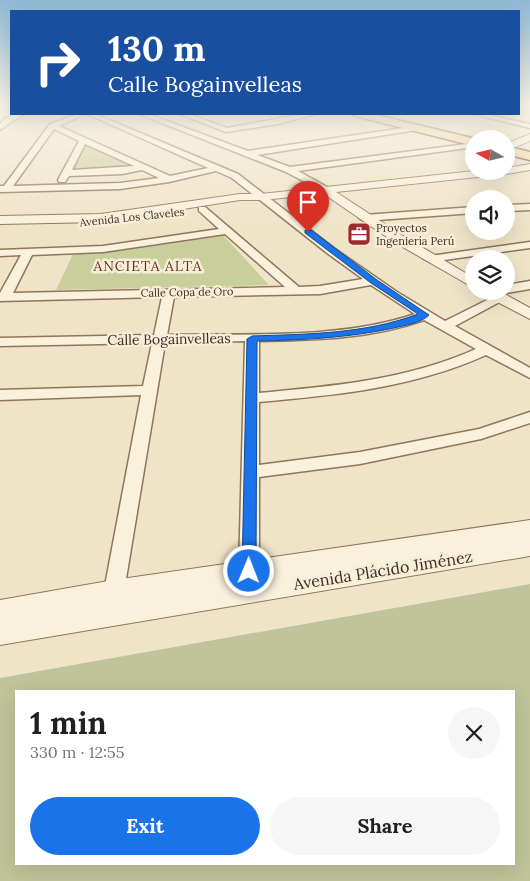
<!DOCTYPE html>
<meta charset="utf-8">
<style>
body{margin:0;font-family:Lora,serif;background:#f6f6f6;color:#202124;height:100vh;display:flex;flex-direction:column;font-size:19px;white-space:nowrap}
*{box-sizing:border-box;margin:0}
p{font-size:16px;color:#757577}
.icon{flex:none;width:28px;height:28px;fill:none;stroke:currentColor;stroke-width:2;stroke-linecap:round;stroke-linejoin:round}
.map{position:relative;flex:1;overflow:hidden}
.details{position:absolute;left:15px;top:690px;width:500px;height:175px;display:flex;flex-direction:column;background:#fff;border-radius:0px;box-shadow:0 5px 20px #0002}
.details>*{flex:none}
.banner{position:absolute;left:10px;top:10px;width:510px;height:105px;border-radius:0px;box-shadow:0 5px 20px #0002;background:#1a4fa0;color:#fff;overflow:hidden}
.needle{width:32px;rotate:278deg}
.tools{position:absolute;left:465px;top:130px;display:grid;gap:10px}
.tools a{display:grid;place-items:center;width:50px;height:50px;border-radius:50%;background:#fff;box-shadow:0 5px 20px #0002;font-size:25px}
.pin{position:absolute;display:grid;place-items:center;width:42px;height:42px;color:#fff;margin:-51px -21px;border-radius:50% 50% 50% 0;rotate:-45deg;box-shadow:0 0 5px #0007}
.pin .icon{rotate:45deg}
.me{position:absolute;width:55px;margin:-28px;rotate:1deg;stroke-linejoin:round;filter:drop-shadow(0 0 4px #0008)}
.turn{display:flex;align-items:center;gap:18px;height:105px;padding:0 15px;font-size:22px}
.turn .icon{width:65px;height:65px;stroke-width:2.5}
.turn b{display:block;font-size:35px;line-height:42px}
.round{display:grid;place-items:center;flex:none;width:52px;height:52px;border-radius:26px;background:#f6f6f6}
.head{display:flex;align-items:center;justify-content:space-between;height:85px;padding:0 15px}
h1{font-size:30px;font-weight:700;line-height:38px}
.action{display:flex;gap:10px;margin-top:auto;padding:10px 15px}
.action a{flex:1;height:58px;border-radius:30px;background:#1a73e8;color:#fff;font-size:20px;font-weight:700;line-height:58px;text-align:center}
.action a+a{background:#f6f6f6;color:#202124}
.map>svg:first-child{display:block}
</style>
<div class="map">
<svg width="530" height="881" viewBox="0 0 530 881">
<rect width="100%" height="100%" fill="#f0e4c8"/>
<g fill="#c9cf9b">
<polygon points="83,143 86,143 136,167 69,171"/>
<polygon points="223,235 269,285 56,290 73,254 120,250"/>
</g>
<path fill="#bfc49a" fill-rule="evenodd" d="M530,584V881H0V678ZM16,691H514V864H16Z"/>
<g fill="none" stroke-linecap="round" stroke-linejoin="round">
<g stroke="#8d765c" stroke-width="3">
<g id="minor">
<polygon points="17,114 25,114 11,122 0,130 0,124 5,118"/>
<path d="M77,114H85L59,126L170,176L208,168L87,114H95L238,174L335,249L397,292L445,321L497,295H505L507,298L455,326L530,368V378L486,355C413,388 337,395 259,402V465L360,452L479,429L530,412V423L481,439L360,464L259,477V571L256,577L249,579L242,577L239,571L245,341L165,343L124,591V601L121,607L114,610L107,607L104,601V591L141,395L0,400V390L143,386L152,343L0,346V338L154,335L162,297L0,301V293L21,255L0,256V250L103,246L219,229L199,211V207H205L299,287L320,286L363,279L327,253L232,178L216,171L169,182L120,189L0,192V186H4L50,124ZM54,129L79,141L58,180L59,182H65L69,176L122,174L142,170L159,178L120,183L13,186ZM85,144L134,166L72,170ZM225,234L285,287L13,293L32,255L103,252ZM371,285L415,314C339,340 247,333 167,335L174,297L320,294ZM424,320L476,349C406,380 334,386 259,393V341C315,340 370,339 424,320Z"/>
<polygon points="139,114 148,114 248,151 417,126 421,128 417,130 257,155 290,167 474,143 474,147 298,171 329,188 331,190 326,193 286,172"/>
<polygon points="180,114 189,114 227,128 304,114 315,114 278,124 226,132"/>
<polygon points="473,114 484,114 530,124 530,128"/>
<polygon points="530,204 530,210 506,211 506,205"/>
<polygon points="474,207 474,213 364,221 359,218 364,215"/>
<polygon points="530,242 530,248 430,262 424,259 430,256"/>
<polygon points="530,281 530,289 506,293 502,291 506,291 506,285"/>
</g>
</g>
<g stroke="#8d765c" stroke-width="2">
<g id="tertiary">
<polygon points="530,134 530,141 506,151 506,144"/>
<polygon points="530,164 530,170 506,174 336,192 403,236 474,278 474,288 394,242 324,194 261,200 240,200 101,222 0,224 0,216 101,214 240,194 261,194 474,171 506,171 506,168"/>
<polygon points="480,291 499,291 530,308 530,319 482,294"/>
<polygon points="530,520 530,556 0,645 0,600 114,580"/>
</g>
</g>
<g stroke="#5b4430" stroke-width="3">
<g id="primary">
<polygon points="353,114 372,114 476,139 474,139 474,146 355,116"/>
<polygon points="506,146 530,152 530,160 506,154"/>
</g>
</g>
<use href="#minor" fill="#faf1dc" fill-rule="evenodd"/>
<use href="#tertiary" fill="#faf1dc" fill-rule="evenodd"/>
<use href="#primary" fill="#f3d9a0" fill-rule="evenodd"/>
</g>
<linearGradient id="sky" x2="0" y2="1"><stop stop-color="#8fbad6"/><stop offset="0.46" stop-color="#f8f3e6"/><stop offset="1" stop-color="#f8f3e6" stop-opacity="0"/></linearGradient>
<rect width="530" height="227" fill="url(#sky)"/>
<path fill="#1a73e8" stroke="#114b97" d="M305,230H311L377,280L429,315C421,323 405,325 394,328C347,338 304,340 257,341L256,571L254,575L249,577L244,575L242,571L247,339L252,336C308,334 365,334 418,314L371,283L305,233Z"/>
<defs>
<g id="office-square" transform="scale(1.25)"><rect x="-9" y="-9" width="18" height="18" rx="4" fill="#9e2a2b" stroke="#f7eed8"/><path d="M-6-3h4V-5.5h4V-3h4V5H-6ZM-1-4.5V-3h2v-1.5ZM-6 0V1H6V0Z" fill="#fff"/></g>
</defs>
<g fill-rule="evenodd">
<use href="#office-square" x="359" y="234"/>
</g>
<g text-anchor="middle" stroke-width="5" stroke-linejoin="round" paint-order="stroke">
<g font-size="11" fill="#3d2e20" stroke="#f7eed8">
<text transform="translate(132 217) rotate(-6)" y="4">Avenida Los Claveles</text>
<text transform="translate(187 292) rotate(-1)" y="4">Calle Copa de Oro</text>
</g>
<g font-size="11" fill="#3d2e20" stroke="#f7eed8" text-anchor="start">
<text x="376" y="232">Proyectos<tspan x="376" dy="13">Ingeniería Perú</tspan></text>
</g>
<g font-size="14" letter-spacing="1" fill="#6b2e1e" stroke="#f7eed8">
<text x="148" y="271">ANCIETA ALTA</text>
</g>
<g font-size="14" fill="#3d2e20" stroke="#f7eed8">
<text transform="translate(169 339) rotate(-1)" y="5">Calle Bogainvelleas</text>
</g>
<g font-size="16" fill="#3d2e20" stroke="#f7eed8">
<text transform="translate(383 570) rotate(-9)" y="6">Avenida Plácido Jiménez</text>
</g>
</g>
</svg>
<div class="tools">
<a><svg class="needle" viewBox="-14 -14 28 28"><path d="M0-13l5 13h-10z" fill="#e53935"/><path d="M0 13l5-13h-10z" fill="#757577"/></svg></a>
<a><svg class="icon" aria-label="sound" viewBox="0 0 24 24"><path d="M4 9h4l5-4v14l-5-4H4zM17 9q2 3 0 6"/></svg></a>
<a><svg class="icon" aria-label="layers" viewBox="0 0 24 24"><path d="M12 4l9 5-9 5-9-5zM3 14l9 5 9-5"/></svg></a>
</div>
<div class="pin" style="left:308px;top:232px;background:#d93025"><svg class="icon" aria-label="arrive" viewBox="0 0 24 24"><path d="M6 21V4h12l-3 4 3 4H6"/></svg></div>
<svg class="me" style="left:249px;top:571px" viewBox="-20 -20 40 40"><circle r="17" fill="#1a73e8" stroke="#fff" stroke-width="3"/><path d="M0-11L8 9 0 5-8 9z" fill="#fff"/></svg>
<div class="banner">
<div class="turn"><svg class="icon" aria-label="right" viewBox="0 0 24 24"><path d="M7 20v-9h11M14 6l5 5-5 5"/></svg><div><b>130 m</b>Calle Bogainvelleas</div></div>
</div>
<section class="details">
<div class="head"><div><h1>1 min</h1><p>330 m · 12:55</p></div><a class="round"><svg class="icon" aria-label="close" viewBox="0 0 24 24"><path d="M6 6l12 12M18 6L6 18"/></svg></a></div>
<div class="action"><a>Exit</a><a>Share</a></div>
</section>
</div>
